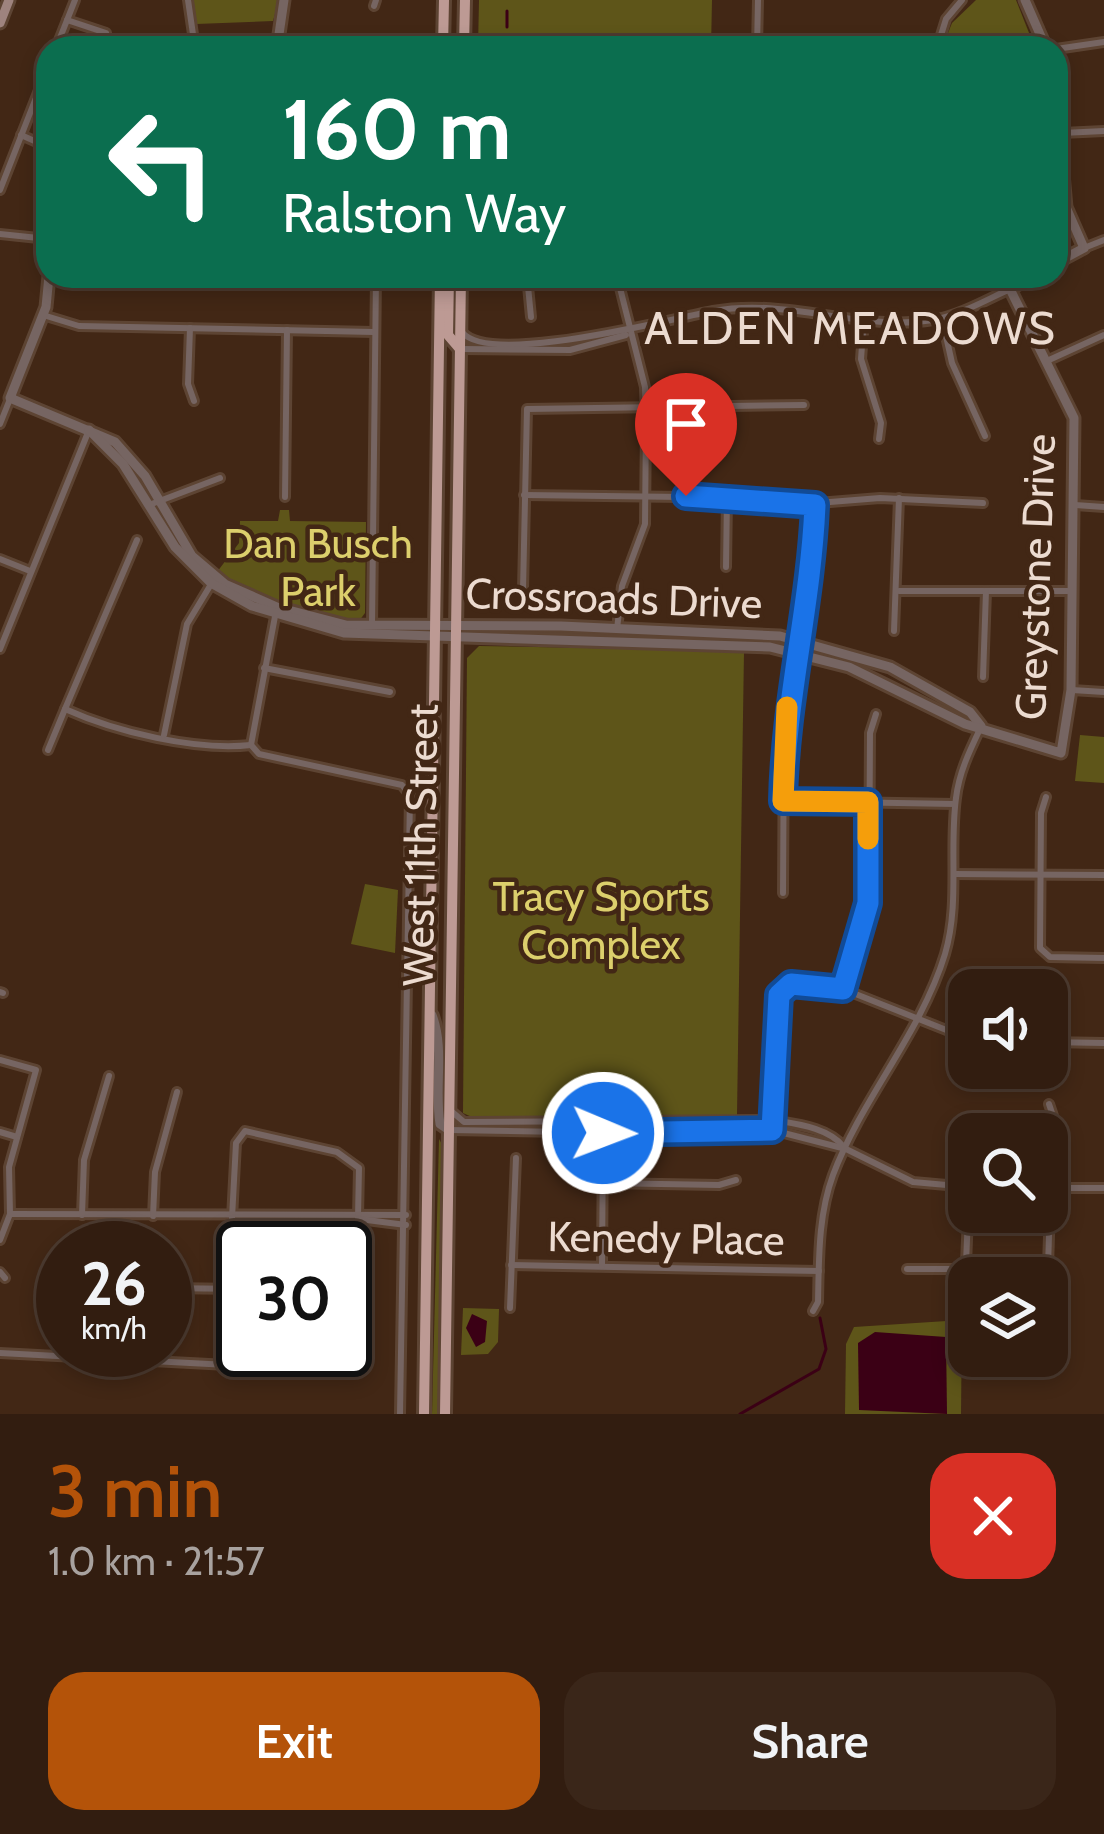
<!DOCTYPE html>
<meta charset="utf-8">
<style>
body{margin:0;font-family:Cabin,sans-serif;background:#3a2619;color:#f1f3f6;height:100vh;display:flex;flex-direction:column;font-size:45px;white-space:nowrap}
*{box-sizing:border-box;margin:0}
p{font-size:39px;color:#a8a29f}
.icon{flex:none;width:66px;height:66px;fill:none;stroke:currentColor;stroke-width:2;stroke-linecap:round;stroke-linejoin:round}
.map{position:relative;height:1414px;overflow:hidden}
.side{display:flex;flex-direction:column;background:#321d10;flex:1}
.side>*{flex:none}
.guide{position:absolute;left:36px;top:36px;width:1032px;height:252px;border-radius:36px;box-shadow:0 6px 18px #0003,0 0 0 3px #4d3b30;background:#0b6e4f;color:#fff;overflow:hidden}
.buttons{position:absolute;left:948px;top:969px;display:grid;gap:24px}
.buttons a{display:grid;place-items:center;width:120px;height:120px;border-radius:24px;background:#321d10;box-shadow:0 6px 18px #0003,0 0 0 3px #4d3b30;font-size:60px}
.speed{position:absolute;left:36px;top:1221px;display:flex;gap:24px;font-size:60px;font-weight:700;text-align:center}
.speed>*{display:grid;place-content:center;width:156px;height:156px;border-radius:50%;background:#321d10;box-shadow:0 6px 18px #0003,0 0 0 3px #4d3b30;line-height:1}
.speed small{font-size:30px;font-weight:400}
.speed .limit{border:6px solid #111;border-radius:18px;background:#fff;color:#111}
.pin{position:absolute;display:grid;place-items:center;width:102px;height:102px;color:#fff;margin:-123px -51px;border-radius:50% 50% 50% 0;rotate:-45deg;box-shadow:0 0 12px #0007}
.pin .icon{rotate:45deg}
.me{position:absolute;width:132px;margin:-66px;rotate:91deg;stroke-linejoin:round;filter:drop-shadow(0 0 9px #0008)}
.turn{display:flex;align-items:center;gap:42px;height:252px;padding:0 48px;font-size:54px}
.turn .icon{width:156px;height:156px;stroke-width:2.5}
.turn b{display:block;font-size:84px;line-height:102px}
.round{display:grid;place-items:center;flex:none;width:126px;height:126px;border-radius:36px;background:#3a2619}
.summary{display:flex;align-items:center;justify-content:space-between;height:204px;padding:0 48px}
h1{font-size:72px;font-weight:600;line-height:90px;color:#b45309}
.action{display:flex;gap:24px;margin-top:auto;padding:24px 48px}
.action a{flex:1;height:138px;border-radius:36px;background:#b45309;color:#fff;font-size:48px;font-weight:600;line-height:138px;text-align:center}
.action a+a{background:#3a2619;color:#f1f3f6}
.map>svg:first-child{display:block}
</style>
<div class="map">
<svg width="1104" height="1414" viewBox="0 0 1104 1414">
<rect width="100%" height="100%" fill="#422715"/>
<g fill="#5e5519">
<polygon points="192,0 279,0 273,21 196,24"/>
<polygon points="479,0 712,0 711,48 478,48"/>
<polygon points="976,0 1016,0 1035,48 942,48 952,23"/>
<polygon points="280,510 289,510 290,521 366,522 365,613 359,621 266,599 217,572 239,543 240,521 278,521"/>
<polygon points="479,646 744,651 737,1115 670,1120 474,1118 463,1113 467,658"/>
<polygon points="1080,735 1104,737 1104,783 1075,781"/>
<polygon points="365,884 398,890 395,953 351,944"/>
<polygon points="439,1139 443,1146 440,1386 439,1414 432,1414"/>
<polygon points="463,1308 499,1309 498,1342 488,1354 461,1355"/>
<polygon points="962,1320 961,1414 845,1414 846,1344 854,1327"/>
</g>
<g fill="#3b0015">
<polygon points="472,1314 487,1321 485,1342 476,1347 466,1328"/>
<polygon points="875,1332 946,1337 947,1414 859,1410 858,1343"/>
</g>
<g fill="none" stroke-linecap="round" stroke-linejoin="round">
<g stroke="#3b0015" stroke-width="3">
<polyline points="507,27 507,11"/>
<polyline points="740,1414 819,1369 826,1349 820,1318"/>
</g>
<g stroke="#5d4433" stroke-width="12">
<g id="minor">
<polyline points="188,0 195,48"/>
<polyline points="374,6 376,0"/>
<polyline points="67,20 106,33"/>
<polyline points="56,48 75,0"/>
<polyline points="757,48 758,0"/>
<polyline points="937,48 946,19 962,0"/>
<polyline points="1056,49 1104,42"/>
<polyline points="1062,133 1104,131"/>
<polyline points="21,135 48,147"/>
<polyline points="0,190 48,67"/>
<polyline points="0,234 48,239"/>
<polyline points="1084,248 1104,240"/>
<polyline points="527,276 531,317"/>
<polyline points="617,276 645,387 646,421 645,524 622,586 617,629"/>
<polyline points="43,315 79,326 374,332"/>
<polyline points="942,318 952,363 985,436"/>
<polyline points="864,319 861,359 881,423 879,439"/>
<polyline points="190,328 188,384 194,401"/>
<path d="M462,332C489,367 670,319 713,311C788,297 860,332 933,320C960,315 986,300 1010,289L1004,276"/>
<polyline points="462,349 570,350 626,335"/>
<polyline points="1049,360 1104,335"/>
<polyline points="0,424 10,399"/>
<polyline points="524,495 763,498 805,504 880,498 983,503"/>
<polyline points="285,497 287,330"/>
<polyline points="149,505 220,478"/>
<polyline points="1075,505 1104,507"/>
<path d="M137,540L65,709C116,732 196,751 251,745"/>
<polyline points="0,559 30,571"/>
<polyline points="726,567 727,497"/>
<polyline points="523,590 527,409 804,405"/>
<polyline points="899,591 1073,591"/>
<polyline points="372,626 376,276"/>
<polyline points="894,631 899,498"/>
<polyline points="0,649 89,430"/>
<polyline points="264,668 390,692"/>
<polyline points="983,677 986,591"/>
<polyline points="1072,690 1104,692"/>
<polyline points="164,735 187,624 213,581"/>
<polyline points="251,745 259,754 402,785 410,795 400,1414"/>
<polyline points="251,745 276,611"/>
<polyline points="48,750 65,709"/>
<polyline points="1046,797 1041,813 1040,948 1050,957 1104,958"/>
<polyline points="783,801 955,804"/>
<polyline points="955,874 1104,875"/>
<polyline points="783,893 784,726 813,559 815,505"/>
<polyline points="843,989 869,903 870,733 876,714"/>
<polyline points="0,992 3,993"/>
<polyline points="1047,1042 1104,1043"/>
<polyline points="0,1060 36,1070 9,1167 10,1214 0,1240"/>
<path d="M450,1110L464,1122L773,1120C796,1124 828,1127 844,1147"/>
<polyline points="449,1130 677,1134 772,1130 846,1149 913,1182 969,1187"/>
<polyline points="772,1130 779,995 791,984 843,989 969,1039"/>
<polyline points="963,1130 969,1137"/>
<polyline points="0,1132 17,1137"/>
<polyline points="602,1183 719,1185 736,1180"/>
<polyline points="1047,1188 1104,1188"/>
<polyline points="10,1214 406,1215"/>
<polyline points="82,1215 84,1160 109,1076"/>
<polyline points="153,1216 155,1172 177,1092"/>
<path d="M232,1218L236,1143L245,1131L337,1152L359,1168L355,1364C342,1379 307,1374 290,1365L287,1350"/>
<polyline points="359,1219 406,1225"/>
<polyline points="511,1265 819,1271"/>
<polyline points="602,1266 603,1134"/>
<polyline points="907,1269 958,1269 966,1263 969,1193"/>
<polyline points="0,1272 5,1278"/>
<polyline points="165,1288 243,1289"/>
<polyline points="1047,1296 1053,1116 1049,1104"/>
<polyline points="510,1308 516,1158"/>
<path d="M813,1311L818,1302C819,1259 818,1216 833,1175C862,1098 921,1033 945,954C960,903 949,850 956,798C959,773 969,752 980,729"/>
<polyline points="0,1353 228,1365"/>
</g>
</g>
<g stroke="#5d4433" stroke-width="15">
<g id="tertiary">
<polyline points="1025,0 1046,48"/>
<polyline points="277,48 284,0"/>
<polyline points="1056,97 1066,207 1084,248 1056,263"/>
<polyline points="49,276 46,307 10,398 115,442 145,476 192,556 225,584 277,607 346,625 561,626 780,636 890,667 970,712 981,726"/>
<polyline points="89,430 123,464 175,547 211,583 252,606 344,633 770,647 849,667 965,724 1061,753 1071,690 1074,418 1010,289 1033,276"/>
<path d="M432,1015C445,1049 434,1088 440,1124L449,1130"/>
</g>
</g>
<g stroke="#5d4433" stroke-width="15">
<polyline id="secondary" points="0,23 9,0"/>
</g>
<g stroke="#5d4433" stroke-width="16">
<g id="primary">
<polyline points="443,48 444,0"/>
<polyline points="464,48 465,0"/>
<polyline points="449,276 448,335 460,349"/>
<polyline points="424,1414 440,276"/>
<polyline points="445,1414 461,276"/>
</g>
</g>
<use href="#minor" stroke="#766562" stroke-width="6"/>
<use href="#tertiary" stroke="#766562" stroke-width="9"/>
<use href="#secondary" stroke="#9e837e" stroke-width="9"/>
<use href="#primary" stroke="#bd9a94" stroke-width="10"/>
</g>
<g fill="none" stroke-linecap="round" stroke-linejoin="round">
<g stroke="#114b97" stroke-width="30">
<path id="route" d="M603,1133L772,1130L779,995L791,984L843,989L868,903V802L783,801C785,700 811,605 815,505L686,496"/>
</g>
<use href="#route" stroke="#1a73e8" stroke-width="21"/>
<polyline stroke="#f59e0b" stroke-width="21" points="787,707 783,801 868,802 868,839"/>
</g>
<g text-anchor="middle" stroke-width="9" stroke-linejoin="round" paint-order="stroke">
<g font-size="42" fill="#dccf6c" stroke="#422715">
<text x="318" y="558">Dan Busch<tspan x="318" dy="48">Park</tspan></text>
<text x="601" y="911">Tracy Sports<tspan x="601" dy="48">Complex</tspan></text>
</g>
<g font-size="42" fill="#ecdbd0" stroke="#422715">
<text transform="translate(1035 577) rotate(-88)" y="15">Greystone Drive</text>
<text transform="translate(614 598) rotate(2)" y="15">Crossroads Drive</text>
<text transform="translate(420 845) rotate(-89)" y="15">West 11th Street</text>
<text transform="translate(666 1238) rotate(1)" y="15">Kenedy Place</text>
</g>
<g font-size="45" letter-spacing="3" fill="#ecdbd0" stroke="#422715">
<text x="851" y="344">ALDEN MEADOWS</text>
</g>
</g>
</svg>
<div class="buttons">
<a><svg class="icon" aria-label="sound" viewBox="0 0 24 24"><path d="M4 9h4l5-4v14l-5-4H4zM17 9q2 3 0 6"/></svg></a>
<a><svg class="icon" aria-label="search" viewBox="0 0 24 24"><circle cx="10" cy="10" r="6"/><path d="M15 15l6 6"/></svg></a>
<a><svg class="icon" aria-label="layers" viewBox="0 0 24 24"><path d="M12 4l9 5-9 5-9-5zM3 14l9 5 9-5"/></svg></a>
</div>
<div class="speed"><div>26<small>km/h</small></div><div class="limit">30</div></div>
<div class="pin" style="left:686px;top:496px;background:#d93025"><svg class="icon" aria-label="arrive" viewBox="0 0 24 24"><path d="M6 21V4h12l-3 4 3 4H6"/></svg></div>
<svg class="me" style="left:603px;top:1133px" viewBox="-20 -20 40 40"><circle r="17" fill="#1a73e8" stroke="#fff" stroke-width="3"/><path d="M0-11L8 9 0 5-8 9z" fill="#fff"/></svg>
<div class="guide">
<div class="turn"><svg class="icon" aria-label="left" viewBox="0 0 24 24"><path d="M17 20v-9H6M10 6l-5 5 5 5"/></svg><div><b>160 m</b>Ralston Way</div></div>
</div>
</div>
<section class="side">
<div class="summary"><div><h1>3 min</h1><p>1.0 km · 21:57</p></div><a class="round" style="background:#d93025;color:#fff"><svg class="icon" aria-label="close" viewBox="0 0 24 24"><path d="M6 6l12 12M18 6L6 18"/></svg></a></div>
<div class="action"><a>Exit</a><a>Share</a></div>
</section>
